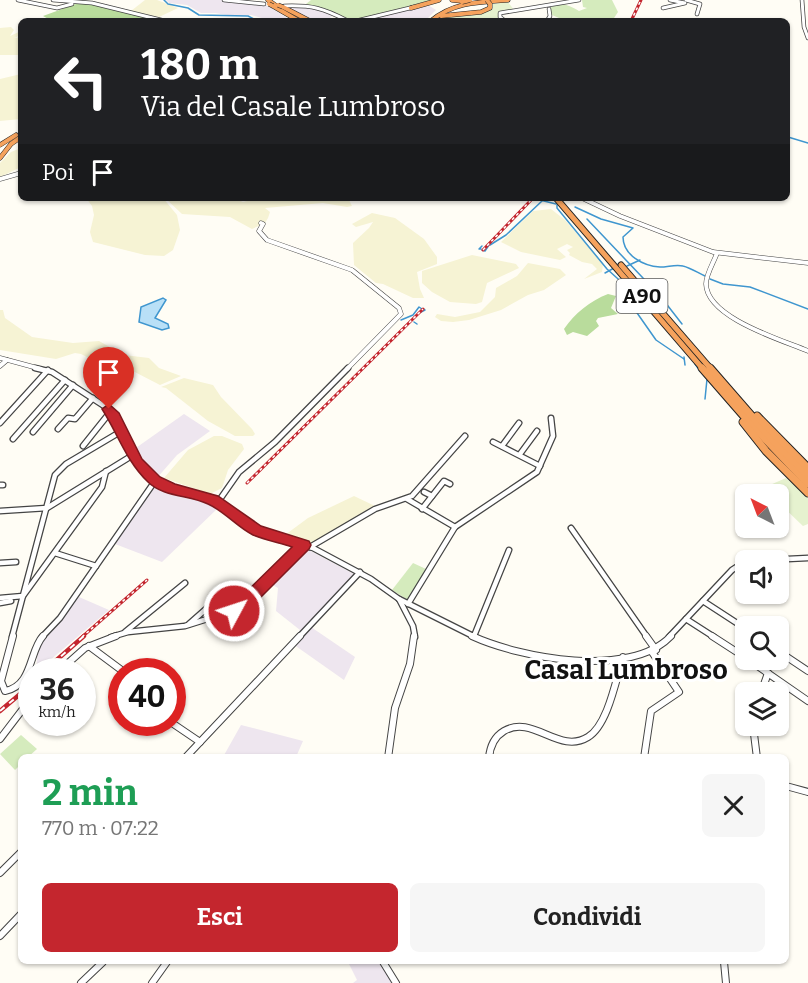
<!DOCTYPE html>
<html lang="it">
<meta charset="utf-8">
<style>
body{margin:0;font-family:Bitter,serif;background:#f6f6f6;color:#222;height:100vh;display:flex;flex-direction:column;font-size:22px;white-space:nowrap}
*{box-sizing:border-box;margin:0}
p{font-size:20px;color:#767676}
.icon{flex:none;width:33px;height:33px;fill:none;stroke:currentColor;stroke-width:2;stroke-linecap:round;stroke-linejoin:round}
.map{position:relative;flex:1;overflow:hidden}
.side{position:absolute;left:18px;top:754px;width:771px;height:210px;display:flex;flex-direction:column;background:#fff;border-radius:9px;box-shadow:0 2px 4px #0004}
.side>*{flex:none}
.top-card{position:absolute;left:18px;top:18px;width:772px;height:183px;border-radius:9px;box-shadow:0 2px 4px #0004;background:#202124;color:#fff;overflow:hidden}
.needle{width:39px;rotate:318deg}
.controls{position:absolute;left:735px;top:484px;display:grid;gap:12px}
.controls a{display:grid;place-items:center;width:54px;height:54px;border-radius:9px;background:#fff;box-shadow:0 2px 4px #0004;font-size:30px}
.speed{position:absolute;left:18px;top:658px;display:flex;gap:12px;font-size:30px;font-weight:700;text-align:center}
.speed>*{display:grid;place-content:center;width:78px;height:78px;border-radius:50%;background:#fff;box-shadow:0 2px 4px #0004;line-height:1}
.speed small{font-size:15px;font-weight:400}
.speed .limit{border:9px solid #d22;background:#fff;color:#111}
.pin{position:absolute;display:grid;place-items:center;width:51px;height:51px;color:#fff;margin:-62px -26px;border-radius:50% 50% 50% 0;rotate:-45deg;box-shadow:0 0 6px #0007}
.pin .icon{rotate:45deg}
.me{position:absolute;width:66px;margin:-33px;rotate:50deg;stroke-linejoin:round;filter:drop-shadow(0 0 4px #0008)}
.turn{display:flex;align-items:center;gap:21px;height:126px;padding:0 24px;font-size:27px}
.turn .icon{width:78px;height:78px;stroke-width:2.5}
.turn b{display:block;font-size:42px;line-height:51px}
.then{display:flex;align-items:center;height:57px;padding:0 24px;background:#0003;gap:12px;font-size:22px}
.round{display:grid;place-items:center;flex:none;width:63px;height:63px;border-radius:9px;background:#f6f6f6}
.head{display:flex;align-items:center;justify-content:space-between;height:102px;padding:0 24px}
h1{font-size:36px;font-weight:700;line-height:45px;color:#1e9e55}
.primary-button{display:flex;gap:12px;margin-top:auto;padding:12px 24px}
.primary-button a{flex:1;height:69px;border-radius:9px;background:#c4262e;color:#fff;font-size:24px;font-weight:700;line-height:69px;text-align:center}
.primary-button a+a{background:#f6f6f6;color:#222}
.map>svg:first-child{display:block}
</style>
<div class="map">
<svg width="808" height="983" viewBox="0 0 808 983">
<rect width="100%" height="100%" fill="#fffdf5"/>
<g fill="#eee6ef">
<polygon points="166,0 222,0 266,5 292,21 260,21 262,18 251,15 233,16 215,13 201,13 187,5 169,3"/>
<polygon points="306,5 318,7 333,15 327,21 312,21 284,7"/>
<polygon points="428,5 436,10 425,21 362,21"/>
<polygon points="184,414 210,431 177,455 156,479 142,465 133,450"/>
<polygon points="156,484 209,502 219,507 162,562 115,544"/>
<polygon points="305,548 354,574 308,625 355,657 344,680 290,642 300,630 276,611 278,588 269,583"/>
<polygon points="79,597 109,610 36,672 38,646"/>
<polygon points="241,725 303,741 296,757 223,757"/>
<polygon points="348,962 379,962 392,983 353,983 357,980"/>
</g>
<g fill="#f6f3d4">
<polygon points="145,0 157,0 178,8 159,17 131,11"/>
<polygon points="11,27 14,30 10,36 21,31 21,35 14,38 21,37 21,55 0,55 0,28"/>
<polygon points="21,74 21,119 0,121 0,79"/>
<polygon points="21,148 21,167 0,177 0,163 11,152"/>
<polygon points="86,198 163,198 177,215 180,230 173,250 164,256 145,255 93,242 90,232 94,215 92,206"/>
<polygon points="165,198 234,198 243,202 259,198 348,198 352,206 347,207 323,203 265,208 270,212 268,218 265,223 252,229 230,217 182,214"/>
<polygon points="551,209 565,220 603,264 602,272 584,279 597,269 592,264 582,262 569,255 570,253 567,250 573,247 567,244 557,249 566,257 560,260 521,252 501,242 533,211"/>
<polygon points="372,213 395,218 424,239 437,257 437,264 417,272 420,289 424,298 413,298 383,284 376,283 354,265 353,243 369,228 373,222 356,227 352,224"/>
<polygon points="472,255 516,264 519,268 487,283 482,302 476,304 450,302 432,292 422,283 422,271"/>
<polygon points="528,263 560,269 566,275 544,290 528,295 501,310 469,320 453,322 441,321 435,317 437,314 455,317 480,312 495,297 496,288 517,276"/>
<polygon points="0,310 3,310 5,318 32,337 73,343 99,341 124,355 149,358 159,368 181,376 160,385 127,368 109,368 81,354 75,353 56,359 0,350"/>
<polygon points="184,378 213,385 221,397 252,429 255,434 253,436 235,436 208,421 166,388 161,387"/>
<polygon points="214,436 222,436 242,444 244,449 228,470 222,488 210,494 164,478 188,450"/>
<polygon points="354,496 375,506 312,544 285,535 308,518"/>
</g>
<g fill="#d5ebbd">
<polygon points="311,0 431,0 355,21 306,4"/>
<path d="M582,0H612L618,12L614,18L616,21H566L552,15L550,8C562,1 568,5 579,11L587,8L583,7Z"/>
<polygon points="413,563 426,569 408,600 392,590"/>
<polygon points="21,735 37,749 28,757 21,758 21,764 15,770 0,754"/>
</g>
<g fill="#b9dc9c">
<polygon points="87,3 159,21 52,21 43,16 76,4"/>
<path d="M608,294L616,296L611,308L618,314L598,318L596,321L599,326L587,336L573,332L567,335L564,329C575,313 590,301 608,294Z"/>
</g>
<g fill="#e6f2cf">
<path d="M508,2L514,10L498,12L499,18L484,21H441L442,18C459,14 479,17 493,9V4Z"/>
<polygon points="786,478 808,498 808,524 803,526 779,503 778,495 770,495 763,488"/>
</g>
<polygon fill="#b9e0f7" stroke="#3f96cf" stroke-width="1.5" points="163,298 166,300 155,318 168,324 169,328 162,330 139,322 141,307"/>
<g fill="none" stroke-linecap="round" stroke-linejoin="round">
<g stroke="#3f96cf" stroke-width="1.5">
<polyline points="164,0 168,4 188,8 199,15 248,16 258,21"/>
<polyline points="788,137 808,143"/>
<polyline points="540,200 556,204"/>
<polyline points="557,205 557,208 607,269 637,296"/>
<path d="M575,207L601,219L633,228L623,237C623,255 643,266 660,267C668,267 676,264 683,266C691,268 698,273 705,276"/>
<polyline points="587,219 661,297 682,324"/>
<polyline points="490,245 506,235 542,201"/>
<polyline points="481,249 479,249 482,246"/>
<polyline points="482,250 485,251 489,245"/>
<polyline points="627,266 640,260"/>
<polyline points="605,273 614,268"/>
<polyline points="710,279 723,284 750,287 808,309"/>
<polyline points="628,300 656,340 684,359"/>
<polyline points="627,302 630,292"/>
<polyline points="421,312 425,310 423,309"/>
<polyline points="401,320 413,315 419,307 422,309"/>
<polyline points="414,322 417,324"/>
<polyline points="684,357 685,365"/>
<polyline points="695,364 700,371"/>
<polyline points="703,374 707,379 705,399"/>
</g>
<g stroke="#444" stroke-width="4.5">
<g id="minor-far3">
<polyline points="18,0 57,8 72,4"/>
<polyline points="53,0 92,3 165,21"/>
<polyline points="224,0 264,4"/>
<polyline points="686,0 700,4 697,14"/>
<polyline points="802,0 804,27 808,38"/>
<path d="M284,6C312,5 323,8 348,21"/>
<polyline points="663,8 685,3 670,0"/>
<polyline points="356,21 414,7"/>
<polyline points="505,21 500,17 500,13 579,0"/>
<polyline points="547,21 550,16 549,9"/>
</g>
</g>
<g stroke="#444" stroke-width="5">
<g id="minor-far2">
<polyline points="0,179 21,173"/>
<polyline points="582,198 620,216 713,252 808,263"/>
<polyline points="261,223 263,224 259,231 267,240 352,270 399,308 401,314 347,369"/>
<path d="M717,253C714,262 706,274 706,284C707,318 782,340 808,351"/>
<polyline points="0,358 41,369"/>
<polyline points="0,366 7,360"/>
</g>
</g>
<g stroke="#444" stroke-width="7">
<g id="minor-far1">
<polyline points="35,368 52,372 109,409 114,414 122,436 138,463 155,481 169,488 217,502 257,530 313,548 371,579 399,599 413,626 415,637"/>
<polyline points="0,423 48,370"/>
<polyline points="58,429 68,418 75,419 93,398"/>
<polyline points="33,432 73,385"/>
<polyline points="13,439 65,380"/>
<polyline points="493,442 540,466"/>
<polyline points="83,446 111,411"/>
<polyline points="502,446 519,423"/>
<polyline points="520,454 537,431"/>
<polyline points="0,485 3,485"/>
<polyline points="424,492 432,496"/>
<polyline points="407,499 455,527"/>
<polyline points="218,502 239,472 275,442 348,368"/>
<polyline points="422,509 444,481 450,484"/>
<polyline points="0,511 47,508 133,455"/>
<polyline points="571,528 647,637"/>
<polyline points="310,547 375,509 412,496 465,436"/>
<polyline points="55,553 96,566"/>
<polyline points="746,561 808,558"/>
<polyline points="0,563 16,562"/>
<polyline points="0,598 23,596 102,487 106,471"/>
<polyline points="399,599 475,637"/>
<polyline points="703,601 746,629"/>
<polyline points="0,603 11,601"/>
<polyline points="408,604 455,527 537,472 553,436 551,418"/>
<polyline points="686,619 714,637"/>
<polyline points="189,624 231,587"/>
<polyline points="125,632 185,583"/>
<polyline points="474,636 509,550"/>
<polyline points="12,637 55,475 66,464 120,432"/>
<polyline points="42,637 60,618 155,481"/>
<polyline points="111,637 128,632 185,626 236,610 304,545"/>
<polyline points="299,637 360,572"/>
<polyline points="669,637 732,570 746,561"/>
</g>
</g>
<g stroke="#444" stroke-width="8">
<g id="minor">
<path d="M13,636L1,681L5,691C33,686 29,651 43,636"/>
<path d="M472,636C520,658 630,679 671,636"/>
<polyline points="646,636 656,650"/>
<polyline points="712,636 746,658"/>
<polyline points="89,646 124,672"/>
<polyline points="778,651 808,671"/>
<polyline points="749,660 808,701"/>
<polyline points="58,672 85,648 116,636"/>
<polyline points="761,693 768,673"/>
<polyline points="172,723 200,742"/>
<polyline points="753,726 757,758"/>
<polyline points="0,739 32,697"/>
<polyline points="185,758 300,636"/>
<polyline points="388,758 395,708 410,664 414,636"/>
<path d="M489,758C490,746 494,737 504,731C533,714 559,755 588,737C608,725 616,679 623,657"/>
<polyline points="644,758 651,711 679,692 652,652"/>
<polyline points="786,786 808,792"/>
<polyline points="0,873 21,852"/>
<polyline points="0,936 21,914"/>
<polyline points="383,962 396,983"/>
<polyline points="724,962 726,983"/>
<polyline points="81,983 103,962"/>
<polyline points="152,983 167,962"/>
</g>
</g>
<g stroke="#222" stroke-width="5">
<g id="highway-far2">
<polyline points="268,0 275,5"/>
<polyline points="452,0 462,1"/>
<polyline points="273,6 299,21"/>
<polyline points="283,7 310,21"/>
<polyline points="411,8 439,0"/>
<polyline points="441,16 481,12 490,8 490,4"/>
<path d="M431,21C453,2 480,2 508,0"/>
<polyline points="0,145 16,135"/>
<polyline points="0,158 11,144 21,137"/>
</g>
</g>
<g stroke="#222" stroke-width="7">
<g id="highway-far1">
<polyline points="556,198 703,369"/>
<polyline points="621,265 711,369"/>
</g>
</g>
<g stroke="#222" stroke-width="9">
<g id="highway">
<polyline points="702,368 749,422 808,484"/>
<polyline points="710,368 770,437 808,476"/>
<polyline points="757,416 808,468"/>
<polyline points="743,422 766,451 808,493"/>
</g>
</g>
<use href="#minor-far3" stroke="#fff" stroke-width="3"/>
<use href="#minor-far2" stroke="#fff" stroke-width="4"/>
<use href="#minor-far1" stroke="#fff" stroke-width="4.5"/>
<use href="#minor" stroke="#fff" stroke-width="6"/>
<use href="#highway-far2" stroke="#f5a25d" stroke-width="4"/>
<use href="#highway-far1" stroke="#f5a25d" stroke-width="5"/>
<use href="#highway" stroke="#f5a25d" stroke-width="7"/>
<g stroke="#c4262e" stroke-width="3">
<g id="rail-far1">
<polyline points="631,21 641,0"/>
<polyline points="483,250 533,198"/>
<polyline points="247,483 423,309"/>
<polyline points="82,637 147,580"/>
</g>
</g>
<g stroke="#c4262e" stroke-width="4.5">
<g id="rail">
<polyline points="43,672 84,636"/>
<polyline points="0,711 32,684"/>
</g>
</g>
<use href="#rail-far1" stroke="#fff" stroke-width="1.5" stroke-dasharray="3" stroke-linecap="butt"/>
<use href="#rail" stroke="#fff" stroke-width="2" stroke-dasharray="6" stroke-linecap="butt"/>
<g stroke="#222" stroke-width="5" stroke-linecap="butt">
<g id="highway-bridge">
<polyline points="487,0 490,4"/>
<polyline points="462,2 470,0"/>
<polyline points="269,4 273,6"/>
<polyline points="278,5 283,7"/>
</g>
</g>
<use href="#highway-bridge" stroke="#f5a25d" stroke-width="4"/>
</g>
<path fill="#c4262e" stroke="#7f191e" stroke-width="1.5" d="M109,404L119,413L142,459L160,477L175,484L218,496L261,526L309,541L311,545L309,549L249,609C242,614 237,618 228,615L226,611L228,606L238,600L292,547C280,543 265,540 253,535C237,527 224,511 208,504C189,495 163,497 148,482C126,461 118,434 102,409Z"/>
<g text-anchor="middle" stroke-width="6" stroke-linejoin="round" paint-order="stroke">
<rect fill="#fff" stroke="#585858" stroke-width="1.5" x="616.5" y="279" width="51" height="34" rx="4.5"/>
<g font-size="20" font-weight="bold" fill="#111">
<text x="642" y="303">A90</text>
</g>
<g font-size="27" font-weight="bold" fill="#111" stroke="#fff">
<text x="626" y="679">Casal Lumbroso</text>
</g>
</g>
</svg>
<div class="controls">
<a><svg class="needle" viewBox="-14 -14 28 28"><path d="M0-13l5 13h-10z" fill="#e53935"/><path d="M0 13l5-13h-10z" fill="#767676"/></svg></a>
<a><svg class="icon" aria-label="sound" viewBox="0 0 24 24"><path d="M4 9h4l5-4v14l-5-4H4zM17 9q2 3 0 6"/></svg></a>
<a><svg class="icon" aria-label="search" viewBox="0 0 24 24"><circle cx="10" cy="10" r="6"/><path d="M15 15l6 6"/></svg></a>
<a><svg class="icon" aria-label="layers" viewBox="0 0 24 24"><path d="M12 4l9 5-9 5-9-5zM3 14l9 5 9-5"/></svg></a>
</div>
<div class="speed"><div>36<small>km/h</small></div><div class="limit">40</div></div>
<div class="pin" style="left:109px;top:409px;background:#d93025"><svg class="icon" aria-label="arrive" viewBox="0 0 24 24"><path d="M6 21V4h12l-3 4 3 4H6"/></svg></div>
<svg class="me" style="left:234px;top:611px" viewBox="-20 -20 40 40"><circle r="17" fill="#c4262e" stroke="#fff" stroke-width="3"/><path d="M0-11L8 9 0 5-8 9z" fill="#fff"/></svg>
<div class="top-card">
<div class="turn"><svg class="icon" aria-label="left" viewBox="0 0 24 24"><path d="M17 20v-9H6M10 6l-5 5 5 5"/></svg><div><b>180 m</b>Via del Casale Lumbroso</div></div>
<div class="then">Poi<svg class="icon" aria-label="arrive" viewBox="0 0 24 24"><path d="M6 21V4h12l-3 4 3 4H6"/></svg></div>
</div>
<section class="side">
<div class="head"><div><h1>2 min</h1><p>770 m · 07:22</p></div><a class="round"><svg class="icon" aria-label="close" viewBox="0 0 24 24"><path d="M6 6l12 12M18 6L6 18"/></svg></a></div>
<div class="primary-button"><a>Esci</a><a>Condividi</a></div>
</section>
</div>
